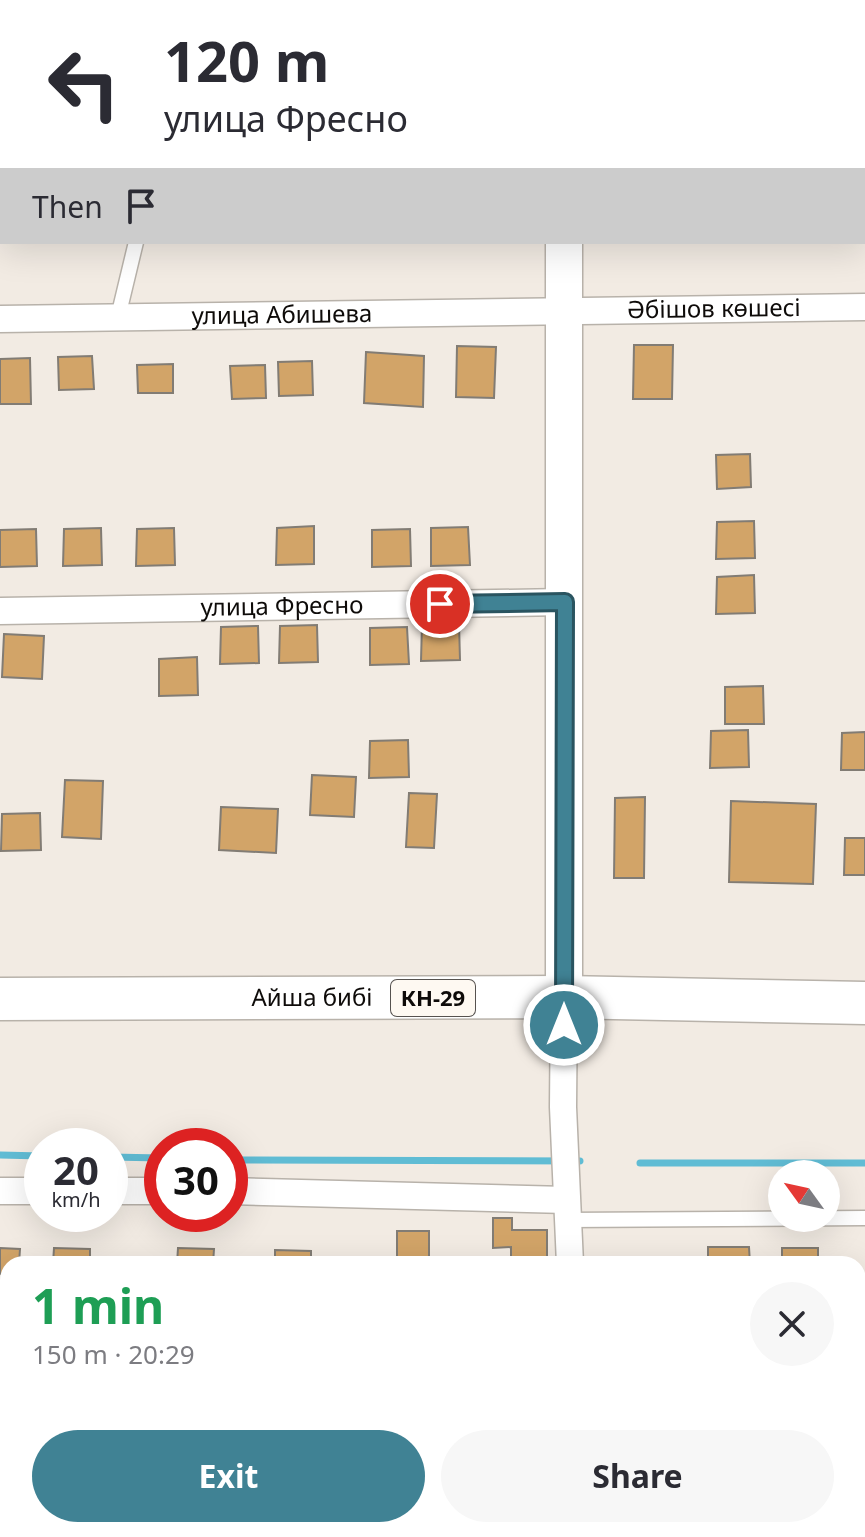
<!DOCTYPE html>
<meta charset="utf-8">
<style>
body{margin:0;font-family:"Noto Sans",sans-serif;background:#f7f7f7;color:#2b2b33;height:100vh;display:flex;flex-direction:column;font-size:30px;white-space:nowrap}
*{box-sizing:border-box;margin:0}
p{font-size:26px;color:#7c7c81}
.icon{flex:none;width:44px;height:44px;fill:none;stroke:currentColor;stroke-width:2;stroke-linecap:round;stroke-linejoin:round}
.map{position:relative;flex:1;overflow:hidden}
.panel{position:absolute;left:0px;top:1256px;width:866px;height:282px;display:flex;flex-direction:column;background:#fff;border-radius:24px 24px 0 0;box-shadow:0 8px 32px #0002}
.panel>*{flex:none}
.hud{position:absolute;left:0px;top:0px;width:866px;height:244px;box-shadow:0 8px 32px #0002;background:#fff;color:#2b2b33;overflow:hidden}
.needle{width:52px;rotate:303deg}
.fabs{position:absolute;left:768px;top:1160px;display:grid;gap:16px}
.fabs a{display:grid;place-items:center;width:72px;height:72px;border-radius:50%;background:#fff;box-shadow:0 8px 32px #0002;font-size:40px}
.speed{position:absolute;left:24px;top:1128px;display:flex;gap:16px;font-size:40px;font-weight:700;text-align:center}
.speed>*{display:grid;place-content:center;width:104px;height:104px;border-radius:50%;background:#fff;box-shadow:0 8px 32px #0002;line-height:1}
.speed small{font-size:20px;font-weight:400}
.speed .limit{border:12px solid #d22;background:#fff;color:#111}
.pin{position:absolute;display:grid;place-items:center;width:68px;height:68px;color:#fff;margin:-34px;border:4px solid #fff;border-radius:50%;box-shadow:0 2px 8px #0007}
.me{position:absolute;width:88px;margin:-44px;rotate:0deg;stroke-linejoin:round;filter:drop-shadow(0 0 6px #0008)}
.turn{display:flex;align-items:center;gap:28px;height:168px;padding:0 32px;font-size:36px}
.turn .icon{width:104px;height:104px;stroke-width:2.5}
.turn b{display:block;font-size:56px;line-height:68px}
.then{display:flex;align-items:center;height:76px;padding:0 32px;background:#0003;gap:16px;font-size:30px}
.round{display:grid;place-items:center;flex:none;width:84px;height:84px;border-radius:42px;background:#f7f7f7}
.headline{display:flex;align-items:center;justify-content:space-between;height:136px;padding:0 32px}
h1{font-size:48px;font-weight:700;line-height:60px;color:#1e9e55}
.primary-button{display:flex;gap:16px;margin-top:auto;padding:16px 32px}
.primary-button a{flex:1;height:92px;border-radius:48px;background:#408294;color:#fff;font-size:32px;font-weight:700;line-height:92px;text-align:center}
.primary-button a+a{background:#f7f7f7;color:#2b2b33}
.map>svg:first-child{display:block}
</style>
<div class="map">
<svg width="865" height="1537" viewBox="0 0 865 1537">
<rect width="100%" height="100%" fill="#f2ebe3"/>
<g fill="none" stroke-linecap="round" stroke-linejoin="round">
<g stroke="#60bcd4" stroke-width="7">
<polyline points="0,1155 42,1156"/>
<polyline points="110,1157 162,1158"/>
<polyline points="230,1160 580,1161"/>
<polyline points="640,1163 865,1163"/>
</g>
</g>
<g fill="#d2a468" stroke="#827c74" stroke-width="2">
<polygon points="634,345 673,345 672,399 633,399"/>
<polygon points="457,346 496,347 494,398 456,397"/>
<polygon points="366,352 424,356 423,407 364,403"/>
<polygon points="92,356 94,389 59,390 58,357"/>
<polygon points="30,358 31,404 0,404 0,359"/>
<polygon points="312,361 313,395 279,396 278,362"/>
<polygon points="173,364 173,393 138,393 137,365"/>
<polygon points="265,365 266,398 232,399 230,366"/>
<polygon points="750,454 751,487 717,489 716,455"/>
<polygon points="754,521 755,558 716,559 717,522"/>
<polygon points="314,526 314,564 276,565 277,528"/>
<polygon points="468,527 470,565 431,566 431,528"/>
<polygon points="101,528 102,565 63,566 64,529"/>
<polygon points="174,528 175,565 136,566 137,529"/>
<polygon points="36,529 37,566 0,567 0,530"/>
<polygon points="410,529 411,566 372,567 372,530"/>
<polygon points="754,575 755,613 716,614 717,577"/>
<polygon points="459,623 460,660 421,661 422,624"/>
<polygon points="317,625 318,662 279,663 280,626"/>
<polygon points="258,626 259,663 220,664 221,627"/>
<polygon points="407,627 409,664 370,665 370,628"/>
<polygon points="4,634 44,636 42,679 2,677"/>
<polygon points="197,657 198,695 159,696 159,659"/>
<polygon points="763,686 764,724 725,724 725,687"/>
<polygon points="748,730 749,767 710,768 711,731"/>
<polygon points="865,732 865,770 841,770 842,733"/>
<polygon points="408,740 409,777 369,778 370,741"/>
<polygon points="312,775 356,777 354,817 310,815"/>
<polygon points="65,780 103,781 101,839 62,837"/>
<polygon points="409,793 437,794 434,848 406,847"/>
<polygon points="645,797 644,878 614,878 615,798"/>
<polygon points="731,801 816,804 813,884 729,882"/>
<polygon points="221,807 278,809 276,853 219,850"/>
<polygon points="40,813 41,850 1,851 2,814"/>
<polygon points="845,838 865,838 865,875 844,875"/>
<polygon points="493,1218 512,1218 512,1230 547,1230 547,1264 511,1264 511,1247 493,1248"/>
<rect x="397" y="1231" width="32" height="33"/>
<polygon points="708,1247 749,1247 750,1264 708,1264"/>
<polygon points="0,1248 20,1249 19,1264 8,1264 8,1275 0,1274"/>
<polygon points="54,1248 90,1249 90,1264 53,1264"/>
<polygon points="178,1248 214,1249 213,1264 177,1264"/>
<rect x="782" y="1248" width="36" height="16"/>
<polygon points="275,1250 311,1251 311,1264 275,1264"/>
<rect x="0" y="1338" width="8" height="35"/>
<rect x="858" y="1391" width="7" height="35"/>
<polygon points="246,1530 282,1530 281,1537 245,1537"/>
<rect x="671" y="1530" width="26" height="7"/>
</g>
<g fill="none" stroke-linecap="round" stroke-linejoin="round">
<g stroke="#b8b2aa" stroke-width="17">
<g id="lane">
<polyline points="193,2 194,0"/>
<polyline points="118,317 136,242"/>
<polyline points="567,1220 865,1218"/>
<polyline points="342,1537 342,1530"/>
</g>
</g>
<g stroke="#b8b2aa" stroke-width="29">
<g id="street">
<path id="s1" d="M0,319L865,307"/>
<path id="s2" d="M0,611L565,602"/>
<polyline points="564,997 563,1107 570,1264"/>
<polyline points="0,1191 42,1191"/>
<polyline points="110,1191 162,1191"/>
<polyline points="230,1191 566,1200"/>
<polyline points="858,1485 865,1485"/>
<polyline points="0,1490 8,1490"/>
<polyline points="579,1530 579,1537"/>
</g>
</g>
<g stroke="#b8b2aa" stroke-width="39">
<g id="secondary">
<polyline points="566,2 566,0"/>
<polyline points="564,242 564,997"/>
</g>
</g>
<g stroke="#b8b2aa" stroke-width="45">
<g id="primary">
<path id="s3" d="M0,999L564,997L865,1003"/>
</g>
</g>
<use href="#lane" stroke="#fff" stroke-width="14"/>
<use href="#street" stroke="#fff" stroke-width="26"/>
<use href="#secondary" stroke="#fff" stroke-width="36"/>
<use href="#primary" stroke="#fff" stroke-width="42"/>
</g>
<g fill="none" stroke-linecap="round" stroke-linejoin="round">
<g stroke="#2a5460" stroke-width="20">
<polyline id="route" points="440,604 565,602 564,1025"/>
</g>
<use href="#route" stroke="#408294" stroke-width="14"/>
</g>
<g text-anchor="middle" stroke-width="7" stroke-linejoin="round" paint-order="stroke">
<rect fill="#fef9f2" stroke="#56524f" stroke-width="2" x="391" y="980" width="84" height="36" rx="6"/>
<g font-size="22" font-weight="bold" fill="#0e0b09">
<text x="433" y="1006">КН-29</text>
</g>
<g font-size="24" fill="#0e0b09" stroke="#fef9f2">
<text dy="8" stroke="none"><textPath href="#s1" startOffset="714">Әбішов көшесі</textPath></text>
<text dy="8" stroke="none"><textPath href="#s1" startOffset="282">улица Абишева</textPath></text>
<text dy="8" stroke="none"><textPath href="#s2" startOffset="282">улица Фресно</textPath></text>
<text dy="8" stroke="none"><textPath href="#s3" startOffset="312">Айша бибі</textPath></text>
</g>
</g>
</svg>
<div class="fabs">
<a><svg class="needle" viewBox="-14 -14 28 28"><path d="M0-13l5 13h-10z" fill="#e53935"/><path d="M0 13l5-13h-10z" fill="#7c7c81"/></svg></a>
</div>
<div class="speed"><div>20<small>km/h</small></div><div class="limit">30</div></div>
<div class="pin" style="left:440px;top:604px;background:#d93025"><svg class="icon" aria-label="arrive" viewBox="0 0 24 24"><path d="M6 21V4h12l-3 4 3 4H6"/></svg></div>
<svg class="me" style="left:564px;top:1025px" viewBox="-20 -20 40 40"><circle r="17" fill="#408294" stroke="#fff" stroke-width="3"/><path d="M0-11L8 9 0 5-8 9z" fill="#fff"/></svg>
<div class="hud">
<div class="turn"><svg class="icon" aria-label="left" viewBox="0 0 24 24"><path d="M17 20v-9H6M10 6l-5 5 5 5"/></svg><div><b>120 m</b>улица Фресно</div></div>
<div class="then">Then<svg class="icon" aria-label="arrive" viewBox="0 0 24 24"><path d="M6 21V4h12l-3 4 3 4H6"/></svg></div>
</div>
<section class="panel">
<div class="headline"><div><h1>1 min</h1><p>150 m · 20:29</p></div><a class="round"><svg class="icon" aria-label="close" viewBox="0 0 24 24"><path d="M6 6l12 12M18 6L6 18"/></svg></a></div>
<div class="primary-button"><a>Exit</a><a>Share</a></div>
</section>
</div>
